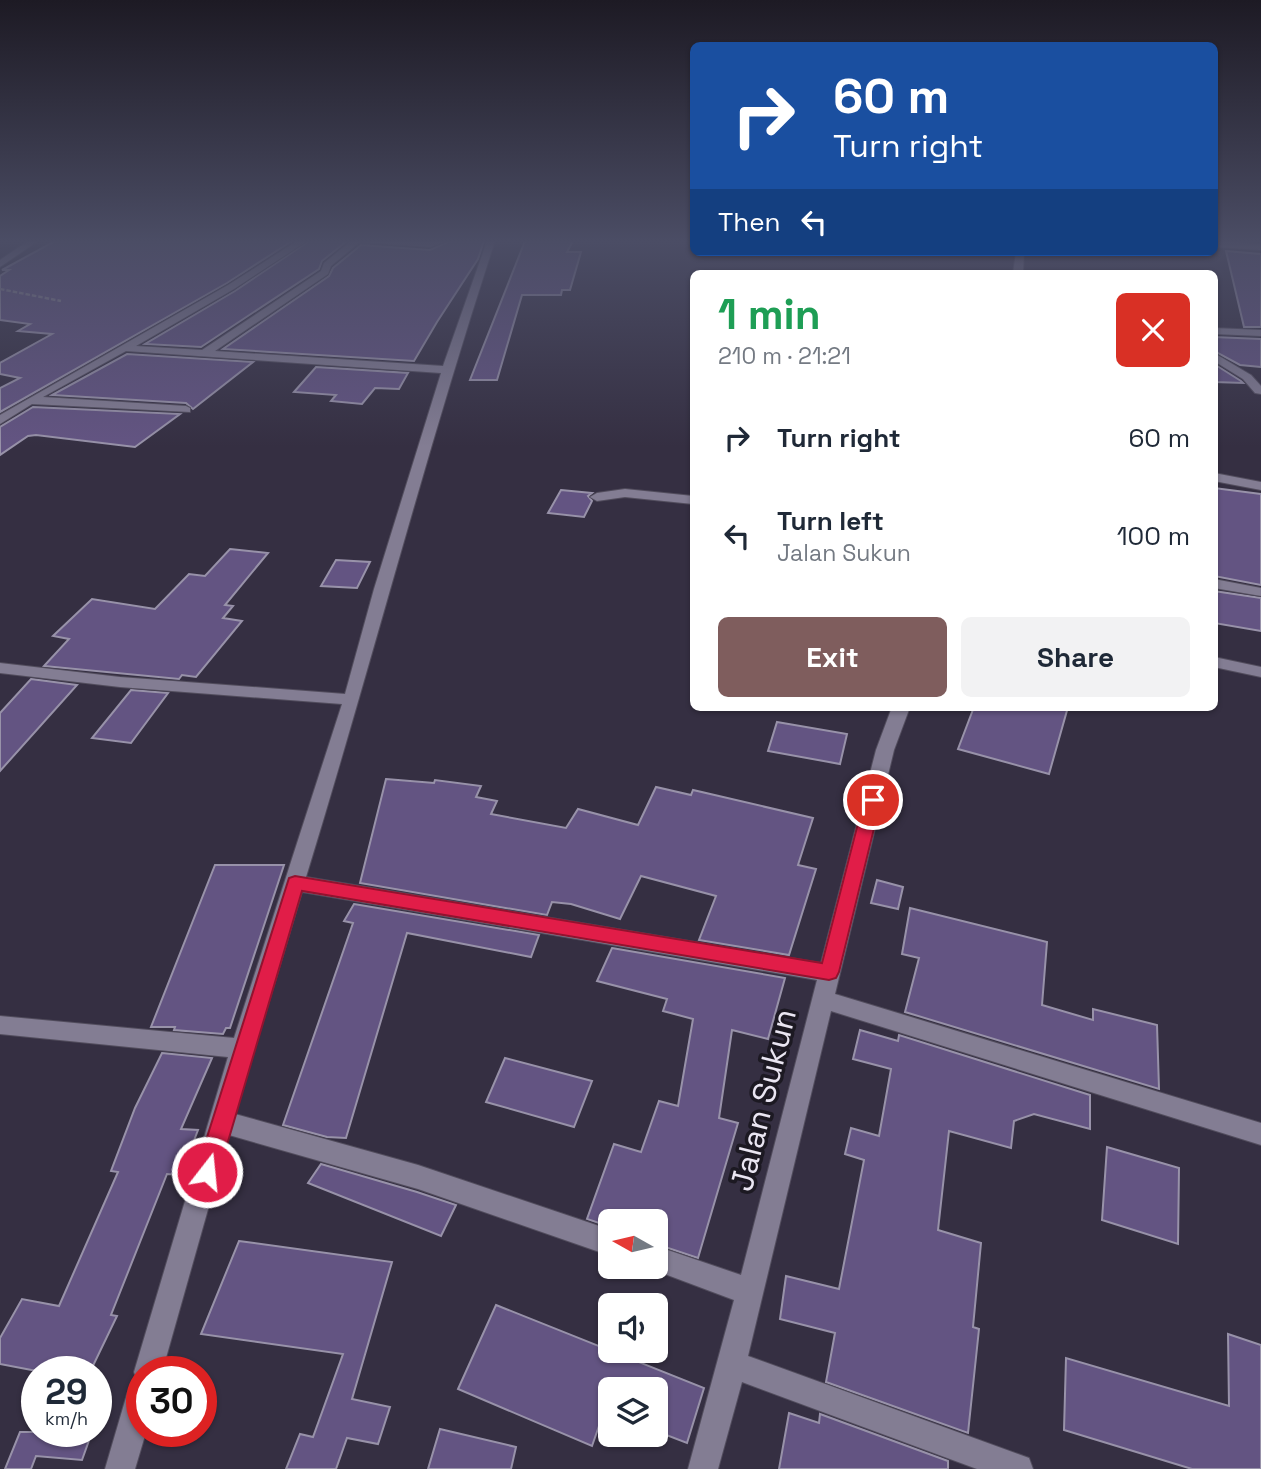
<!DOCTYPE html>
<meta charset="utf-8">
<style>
body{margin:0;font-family:"Space Grotesk",sans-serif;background:#f2f2f3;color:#1f2937;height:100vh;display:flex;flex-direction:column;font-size:26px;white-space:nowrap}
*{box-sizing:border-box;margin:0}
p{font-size:23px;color:#747a83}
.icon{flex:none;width:38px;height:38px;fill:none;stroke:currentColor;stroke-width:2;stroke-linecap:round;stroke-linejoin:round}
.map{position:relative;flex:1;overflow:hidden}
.drawer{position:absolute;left:690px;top:270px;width:528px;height:441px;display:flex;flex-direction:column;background:#fff;border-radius:10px;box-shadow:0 2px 5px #0004}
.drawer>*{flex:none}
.hud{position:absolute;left:690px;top:42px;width:528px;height:214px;border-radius:10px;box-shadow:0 2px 5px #0004;background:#1a4fa0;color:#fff;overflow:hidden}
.needle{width:46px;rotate:278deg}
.controls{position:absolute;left:598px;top:1209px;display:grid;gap:14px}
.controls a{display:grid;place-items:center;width:70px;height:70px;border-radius:10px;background:#fff;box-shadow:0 2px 5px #0004;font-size:35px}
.speed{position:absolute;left:21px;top:1356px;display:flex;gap:14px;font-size:35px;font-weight:700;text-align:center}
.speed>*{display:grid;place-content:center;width:91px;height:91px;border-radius:50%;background:#fff;box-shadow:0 2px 5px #0004;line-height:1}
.speed small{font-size:18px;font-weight:400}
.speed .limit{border:10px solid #d22;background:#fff;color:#111}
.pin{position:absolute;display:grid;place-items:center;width:60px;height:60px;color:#fff;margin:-30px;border:4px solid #fff;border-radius:50%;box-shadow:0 2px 7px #0007}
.me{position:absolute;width:77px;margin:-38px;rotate:16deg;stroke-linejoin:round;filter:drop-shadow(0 0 5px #0008)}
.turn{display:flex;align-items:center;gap:24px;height:147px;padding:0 28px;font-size:32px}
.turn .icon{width:91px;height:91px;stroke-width:2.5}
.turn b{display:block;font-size:49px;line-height:60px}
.then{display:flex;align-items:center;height:66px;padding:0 28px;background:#0003;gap:14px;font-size:26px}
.round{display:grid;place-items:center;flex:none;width:74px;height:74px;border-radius:10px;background:#f2f2f3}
.headline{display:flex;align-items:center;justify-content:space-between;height:119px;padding:0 28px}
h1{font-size:42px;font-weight:700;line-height:52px;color:#1e9e55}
.cta{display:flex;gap:14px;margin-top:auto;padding:14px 28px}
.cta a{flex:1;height:80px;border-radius:10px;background:#7f5d5d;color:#fff;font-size:28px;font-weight:700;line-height:80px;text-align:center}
.cta a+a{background:#f2f2f3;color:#1f2937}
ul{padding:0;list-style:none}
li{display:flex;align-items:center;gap:21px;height:98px;padding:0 28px}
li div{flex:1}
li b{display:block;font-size:26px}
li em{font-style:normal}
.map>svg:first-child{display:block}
</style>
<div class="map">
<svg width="1261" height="1469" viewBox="0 0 1261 1469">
<rect width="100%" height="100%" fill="#352f42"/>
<g fill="#635482" stroke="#9892a9" stroke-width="2">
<polygon points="55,241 292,241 227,283 0,412 0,388 20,378 0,374 0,363 52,334 18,331 30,324 0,320 0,276 9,270 2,270"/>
<polygon points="309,241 347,241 322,261 319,269 201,347 145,344 235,291"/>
<polygon points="450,241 484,241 478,259 437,322 414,361 223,349 329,276 333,268 361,245 430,250"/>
<polygon points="525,241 573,241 567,252 581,252 570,290 562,290 561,295 522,295 497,380 470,380"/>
<polygon points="1226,251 1261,254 1261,327 1244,327"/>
<polygon points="1214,337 1261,339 1261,367 1240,365 1214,351"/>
<polygon points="127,354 253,362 193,409 186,403 52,395"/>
<polygon points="1214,364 1241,381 1243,383 1214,382"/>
<polygon points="316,367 408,373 399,389 375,388 362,404 331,401 336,395 294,392"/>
<polygon points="33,407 180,414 135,447 36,435 28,436 0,455 0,427"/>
<polygon points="1214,488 1261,494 1261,585 1214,576"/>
<polygon points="561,490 592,493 588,496 592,501 584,517 548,513"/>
<polygon points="230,549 268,553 225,605 233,606 223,618 242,621 196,677 182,675 179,679 44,666 69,639 53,636 92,599 155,609 189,574 205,576"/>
<polygon points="336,560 370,562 357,588 321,586"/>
<polygon points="1214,591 1261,598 1261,631 1214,623"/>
<polygon points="31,679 77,685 0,771 0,713"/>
<polygon points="131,690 168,693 131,743 92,738"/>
<polygon points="974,707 1068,707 1049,774 958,749"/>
<polygon points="777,722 847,734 840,764 768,751"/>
<polygon points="386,779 434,783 435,780 481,786 476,797 497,801 491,814 566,828 578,809 638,825 656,787 691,795 693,790 813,818 798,865 816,869 789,955 699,940 716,896 641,876 620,919 571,904 552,902 547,915 360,883"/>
<polygon points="215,865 284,865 230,1028 226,1028 223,1034 174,1030 175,1027 151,1027"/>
<polygon points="877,880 903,887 898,909 871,903"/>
<polygon points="354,904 539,935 531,957 407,933 346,1138 327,1137 283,1125 353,923 344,921"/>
<polygon points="910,908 1047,942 1042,1005 1093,1020 1093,1009 1157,1025 1159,1089 905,1012 919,958 902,954"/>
<polygon points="612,948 785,978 768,1039 732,1030 719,1118 738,1123 698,1258 656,1244 656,1222 611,1222 611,1227 587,1219 614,1144 641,1152 659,1101 678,1106 693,1019 663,1011 667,999 597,981"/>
<polygon points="860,1030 898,1041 899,1035 1090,1095 1090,1129 1034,1114 1014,1121 1011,1148 949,1131 938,1230 981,1243 973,1327 979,1329 968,1433 826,1382 835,1333 780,1319 786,1276 839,1289 864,1160 845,1154 851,1128 879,1136 891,1069 853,1059"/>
<polygon points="162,1053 212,1058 181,1129 198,1130 181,1175 167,1174 111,1315 117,1316 90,1372 42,1372 0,1364 0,1338 22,1299 59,1306 118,1172 111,1171 135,1108"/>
<polygon points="505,1058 592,1081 574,1127 486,1102"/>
<polygon points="1107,1147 1179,1168 1178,1244 1102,1220"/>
<polygon points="321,1164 417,1192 456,1205 441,1236 308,1183"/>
<polygon points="239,1241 392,1262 352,1399 390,1407 378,1444 347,1438 336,1469 286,1469 300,1434 313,1437 343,1354 201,1334"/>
<polygon points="496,1305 704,1388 687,1443 656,1431 656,1390 611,1390 611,1412 605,1409 592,1446 458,1389"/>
<polygon points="1228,1334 1261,1345 1261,1469 1192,1469 1064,1430 1066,1358 1229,1406"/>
<polygon points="789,1413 819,1423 820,1414 948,1461 948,1469 779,1469"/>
<polygon points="440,1429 516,1447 511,1469 428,1469"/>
<polygon points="20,1432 92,1432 82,1460 36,1456 31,1469 5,1469"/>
</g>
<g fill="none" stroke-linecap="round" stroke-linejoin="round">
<g stroke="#524d5d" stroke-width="2">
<g id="minor">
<polygon points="28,241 38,241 0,267 0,260"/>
<path d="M297,241H307L234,289L136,346L202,350L321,271L324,263L351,241H447L430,247L360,242L331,266L328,274L215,351L443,366L487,241H495C426,451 371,666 306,877L821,963L876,750L892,707H910L894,750L835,994L1261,1123V1145L831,1011L748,1356L1018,1454L1029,1458L1033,1469H977L742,1382L718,1469H688L734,1300L646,1267H656V1246L741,1275L817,980L302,892L235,1114L418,1165L611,1230V1256L418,1189L229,1135L162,1372H142V1432H146L135,1469H105L127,1394L132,1384L137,1381L134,1372L228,1057L0,1034V1016L234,1038L342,704L120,687L0,673V663L120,677L345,694L374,589L441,373L126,351L43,397L186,406L190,408V412L32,404L0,424V415L228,285Z"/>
<polygon points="1214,241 1261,244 1261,250 1214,247"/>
<polygon points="1016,252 1024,252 1023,273 1013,273"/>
<polygon points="1214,328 1261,330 1261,336 1214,334"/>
<polygon points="1214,353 1251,375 1261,386 1261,394 1255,393 1243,379 1214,361"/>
<polygon points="1214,473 1261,482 1261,490 1214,481"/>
<polygon points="625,489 693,496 693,504 625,497 597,501 590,497 597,493"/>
<polygon points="1214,579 1261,588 1261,596 1214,588"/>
<polygon points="1214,657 1261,667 1261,677 1214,667"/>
</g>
</g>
<polyline stroke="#8e8999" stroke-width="2.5" stroke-dasharray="4.5 2" stroke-linecap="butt" points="0,289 61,301"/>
<use href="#minor" fill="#837d93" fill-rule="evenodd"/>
</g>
<linearGradient id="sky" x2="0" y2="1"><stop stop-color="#1d1a24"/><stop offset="0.54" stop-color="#4b4d65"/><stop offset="1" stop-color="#4b4d65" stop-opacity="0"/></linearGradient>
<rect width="1261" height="447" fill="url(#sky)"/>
<polygon fill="#e11d48" stroke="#92132f" stroke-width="2" points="873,794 881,800 839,972 836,978 829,980 302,891 219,1172 215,1180 207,1183 199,1180 196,1172 289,878 295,876 822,963 864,800"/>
<g text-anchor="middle" stroke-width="7" stroke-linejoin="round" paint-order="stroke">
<g font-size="32" fill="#eae6f2" stroke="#1c1922">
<text transform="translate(763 1100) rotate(-76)" y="11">Jalan Sukun</text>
</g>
</g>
</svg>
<div class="controls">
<a><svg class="needle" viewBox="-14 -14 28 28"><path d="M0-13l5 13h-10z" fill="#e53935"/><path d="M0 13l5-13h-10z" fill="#747a83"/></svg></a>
<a><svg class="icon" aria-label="sound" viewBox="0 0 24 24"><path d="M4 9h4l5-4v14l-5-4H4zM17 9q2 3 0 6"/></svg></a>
<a><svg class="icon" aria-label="layers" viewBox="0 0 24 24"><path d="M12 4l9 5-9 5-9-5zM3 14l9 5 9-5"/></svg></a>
</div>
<div class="speed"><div>29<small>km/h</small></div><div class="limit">30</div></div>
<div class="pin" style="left:873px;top:800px;background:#d93025"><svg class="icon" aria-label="arrive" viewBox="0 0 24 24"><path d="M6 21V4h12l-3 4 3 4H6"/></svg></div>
<svg class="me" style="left:207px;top:1172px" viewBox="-20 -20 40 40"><circle r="17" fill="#e11d48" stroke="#fff" stroke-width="3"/><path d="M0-11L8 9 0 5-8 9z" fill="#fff"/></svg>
<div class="hud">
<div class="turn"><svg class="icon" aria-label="right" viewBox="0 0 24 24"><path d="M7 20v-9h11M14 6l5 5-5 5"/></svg><div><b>60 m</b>Turn right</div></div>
<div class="then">Then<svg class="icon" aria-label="left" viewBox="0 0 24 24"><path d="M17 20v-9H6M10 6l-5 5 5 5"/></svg></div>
</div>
<section class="drawer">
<div class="headline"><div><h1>1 min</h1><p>210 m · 21:21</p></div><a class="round" style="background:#d93025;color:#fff"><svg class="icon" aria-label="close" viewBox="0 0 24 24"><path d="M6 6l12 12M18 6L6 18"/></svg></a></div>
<ul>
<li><svg class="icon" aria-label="right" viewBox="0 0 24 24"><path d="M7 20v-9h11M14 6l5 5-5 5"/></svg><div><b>Turn right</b></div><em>60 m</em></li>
<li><svg class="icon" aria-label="left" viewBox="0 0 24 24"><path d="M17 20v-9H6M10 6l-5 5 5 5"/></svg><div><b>Turn left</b><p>Jalan Sukun</p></div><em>100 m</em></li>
</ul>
<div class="cta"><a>Exit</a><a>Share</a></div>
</section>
</div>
